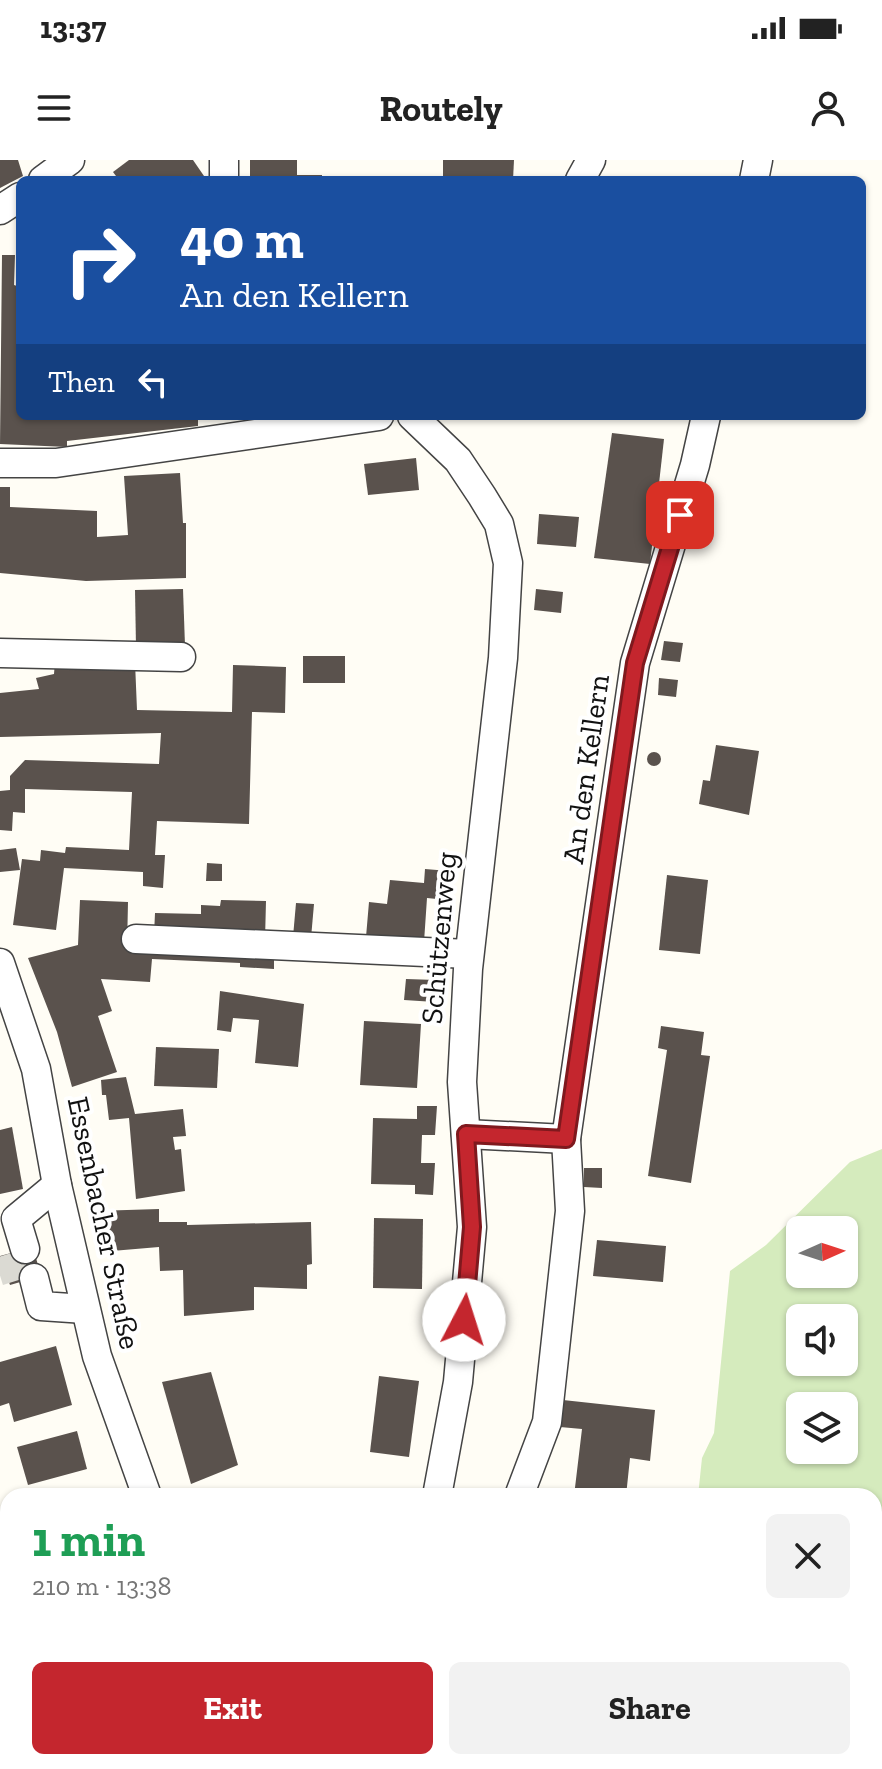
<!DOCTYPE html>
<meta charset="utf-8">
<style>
body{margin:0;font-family:"Zilla Slab",serif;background:#f2f2f2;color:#222;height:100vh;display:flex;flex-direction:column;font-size:30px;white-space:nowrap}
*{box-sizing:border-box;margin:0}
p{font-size:26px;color:#767676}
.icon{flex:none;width:44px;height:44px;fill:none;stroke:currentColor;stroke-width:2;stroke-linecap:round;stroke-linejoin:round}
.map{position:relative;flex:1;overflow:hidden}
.details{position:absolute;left:0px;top:1328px;width:882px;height:282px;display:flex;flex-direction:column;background:#fff;border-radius:24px 24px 0 0;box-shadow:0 2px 6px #0004}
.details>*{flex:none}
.hud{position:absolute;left:16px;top:16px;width:850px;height:244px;border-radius:12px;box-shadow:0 2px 6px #0004;background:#1a4fa0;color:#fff;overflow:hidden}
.needle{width:52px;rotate:87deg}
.fabs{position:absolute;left:786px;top:1056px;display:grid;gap:16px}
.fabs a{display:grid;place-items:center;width:72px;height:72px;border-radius:12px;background:#fff;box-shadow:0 2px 6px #0004;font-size:40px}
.pin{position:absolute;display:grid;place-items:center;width:68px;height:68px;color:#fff;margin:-34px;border-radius:16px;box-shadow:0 4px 12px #0006}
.me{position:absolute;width:88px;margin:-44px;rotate:5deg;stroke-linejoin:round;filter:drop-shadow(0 0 6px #0008)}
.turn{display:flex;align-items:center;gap:28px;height:168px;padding:0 32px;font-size:36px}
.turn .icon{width:104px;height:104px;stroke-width:2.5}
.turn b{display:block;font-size:56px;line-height:68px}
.then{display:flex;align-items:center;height:76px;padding:0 32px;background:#0003;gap:16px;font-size:30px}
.round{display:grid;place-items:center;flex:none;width:84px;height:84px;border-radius:12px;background:#f2f2f2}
.overview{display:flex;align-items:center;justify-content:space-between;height:136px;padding:0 32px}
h1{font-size:48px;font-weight:700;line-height:60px;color:#1e9e55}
.action{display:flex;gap:16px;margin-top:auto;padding:16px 32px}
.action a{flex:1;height:92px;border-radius:12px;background:#c4262e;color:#fff;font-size:32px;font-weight:700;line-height:92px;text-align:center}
.action a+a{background:#f2f2f2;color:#222}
.status{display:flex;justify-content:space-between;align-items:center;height:56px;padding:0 40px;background:#fff;direction:ltr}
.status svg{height:22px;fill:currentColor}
header{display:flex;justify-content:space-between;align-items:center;height:104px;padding:0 32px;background:#fff;font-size:36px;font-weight:700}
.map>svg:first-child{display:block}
</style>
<div class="status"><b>13:37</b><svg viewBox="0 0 49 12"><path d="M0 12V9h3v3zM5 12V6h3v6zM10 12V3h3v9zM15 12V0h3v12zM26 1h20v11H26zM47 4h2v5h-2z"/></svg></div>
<header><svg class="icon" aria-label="menu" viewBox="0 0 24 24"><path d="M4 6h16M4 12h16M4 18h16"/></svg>Routely<svg class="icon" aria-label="person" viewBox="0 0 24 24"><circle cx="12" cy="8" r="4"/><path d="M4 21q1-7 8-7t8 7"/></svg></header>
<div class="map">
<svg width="882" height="1609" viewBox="0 0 882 1609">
<rect width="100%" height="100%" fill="#fffdf5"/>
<g fill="#d5ebbd" fill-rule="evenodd">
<path d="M882,989V1609H605L607,1606L669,1602H874V1336H698L702,1298L714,1273L730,1111L766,1085L850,1002ZM800,1070H844V1114H800ZM844,1158V1202H800V1158ZM800,1246H844V1290H800Z"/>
<polygon points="0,1551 8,1551 8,1602 40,1602 41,1609 0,1609"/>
</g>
<g fill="#5a524d">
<polygon points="0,0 18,0 23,16 0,28"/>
<polygon points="129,0 193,0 204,16 198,20 119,20 113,12"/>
<polygon points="250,0 297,0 297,15 322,15 322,20 250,20"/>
<polygon points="443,0 514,0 513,20 443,20"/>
<polygon points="2,95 15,95 14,125 20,127 20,238 16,237 16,245 20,246 20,256 198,256 198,266 67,281 67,287 0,284"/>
<polygon points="612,273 664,279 650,404 594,398"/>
<polygon points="416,298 419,330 368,335 364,304"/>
<polygon points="180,313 183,363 186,363 186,418 86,421 0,413 0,327 10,327 10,347 97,351 97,377 128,375 124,316"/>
<polygon points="539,354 579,357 576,387 537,384"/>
<polygon points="183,429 185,486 136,487 135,430"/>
<polygon points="536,429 563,432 561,453 534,450"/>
<polygon points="664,481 683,483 680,502 661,500"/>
<rect x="303" y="496" width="42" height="27"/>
<polygon points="55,501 135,502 137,550 232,552 233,505 286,507 285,553 252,552 249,664 157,661 155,695 165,695 163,728 143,726 143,712 64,708 56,770 13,765 22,699 40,701 41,690 65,693 66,687 129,690 132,632 25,629 25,653 13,652 12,671 0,670 0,631 10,630 10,616 25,600 159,604 161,573 0,577 0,533 39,529 36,518 54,514"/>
<polygon points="659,518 678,520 676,537 658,535"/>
<polygon points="716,585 759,591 749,655 699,644 703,620 710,621"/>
<circle cx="654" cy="599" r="7"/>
<polygon points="16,688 20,710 0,712 0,690"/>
<polygon points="207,703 222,704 222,721 206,721"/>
<polygon points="425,709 449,711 447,740 427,738 424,782 366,777 369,742 387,744 390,720 424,723"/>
<polygon points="667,715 708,720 700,794 659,790"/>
<polygon points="80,740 128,742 127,788 274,794 274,809 240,807 240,803 152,799 150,822 101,819 112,851 98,856 117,912 72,927 57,872 28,798 78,785 88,789 78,785"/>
<polygon points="221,740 266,741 265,780 154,775 155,753 201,754 201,745 220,746"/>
<polygon points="296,743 314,744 311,778 293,777"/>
<polygon points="406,819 436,820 435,842 404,840"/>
<polygon points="220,831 304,844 298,907 255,903 259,860 233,858 231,872 217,870"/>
<polygon points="364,861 421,864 417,928 360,925"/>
<polygon points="661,866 704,872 701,895 710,896 691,1023 648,1016 667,890 658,888"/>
<polygon points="156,887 219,889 217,928 154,926"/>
<polygon points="126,917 135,954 183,949 186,976 173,977 175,990 181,989 185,1031 136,1039 129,958 109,960 106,935 102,935 101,920"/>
<polygon points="417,946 437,946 435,975 422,975 421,1003 435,1003 433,1035 415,1034 415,1025 371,1024 373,958 417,959"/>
<polygon points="12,967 23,1029 0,1034 0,970"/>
<polygon points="584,1008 602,1008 602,1028 584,1027"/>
<polygon points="159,1049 159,1062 187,1062 187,1065 311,1062 312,1104 307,1105 307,1129 254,1127 254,1150 184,1156 183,1110 160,1111 159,1087 100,1092 95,1051"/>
<polygon points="374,1058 423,1059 422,1129 373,1128"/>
<polygon points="597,1080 666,1086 663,1122 593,1116"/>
<polygon points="33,1087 41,1116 10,1125 4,1108 0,1109 0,1096"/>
<polygon points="56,1186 72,1245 14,1262 9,1243 0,1246 0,1202"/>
<polygon points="211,1212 238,1305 191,1324 162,1222"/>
<polygon points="379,1216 419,1221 409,1297 370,1292"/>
<polygon points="563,1240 655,1250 650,1301 630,1298 626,1336 574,1336 582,1269 560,1267"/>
<polygon points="77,1271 87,1309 28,1325 17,1287"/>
<polygon points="78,1602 181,1602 182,1609 79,1609"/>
<polygon points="249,1602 293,1602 295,1609 250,1609"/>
<rect x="567" y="1602" width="29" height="7"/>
</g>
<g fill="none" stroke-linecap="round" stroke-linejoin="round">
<polyline stroke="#dbdad3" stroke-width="28" stroke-dasharray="28 14" stroke-linecap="butt" points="8,1094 17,1123"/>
<g stroke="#444" stroke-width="31">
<g id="minor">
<polyline points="224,0 224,20"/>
<polyline points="43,20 70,0"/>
<polyline points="580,20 591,0"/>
<polyline points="754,20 758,0"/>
<polyline points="0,50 20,37"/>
<polyline points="412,256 458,300 482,336 499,364 508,403 503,498 468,809 462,922 472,1067 458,1222 437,1336"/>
<polyline points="0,303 56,303 379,256"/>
<polyline points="0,493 181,497"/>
<polyline points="136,779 469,794"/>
<polyline points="0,803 36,909 57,1025 97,1196 147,1336"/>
<polyline points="466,974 566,979"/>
<polyline points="25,1089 16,1059 57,1025"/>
<polyline points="34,1118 41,1146 85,1149"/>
<polyline points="519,1336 547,1262 570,1051 566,979 635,503 695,305 706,256"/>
<polyline points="227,1602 228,1609"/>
<polyline points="345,1602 350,1609"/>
<polyline points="502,1602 503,1609"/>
<polyline points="552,1602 552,1609"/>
</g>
</g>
<use href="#minor" stroke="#fff" stroke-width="28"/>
</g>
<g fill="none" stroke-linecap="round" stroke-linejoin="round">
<g stroke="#7f191e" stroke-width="20">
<polyline id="route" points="464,1160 472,1067 466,974 566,979 635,503 680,355"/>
</g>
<use href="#route" stroke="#c4262e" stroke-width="14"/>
</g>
<g text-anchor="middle" stroke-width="8" stroke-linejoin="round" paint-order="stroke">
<g font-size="30" fill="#111" stroke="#fff">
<text transform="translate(586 609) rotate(-82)" y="10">An den Kellern</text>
<text transform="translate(439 778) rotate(-85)" y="10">Schützenweg</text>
<text transform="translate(104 1063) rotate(78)" y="10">Essenbacher Straße</text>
</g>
</g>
</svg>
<div class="fabs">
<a><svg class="needle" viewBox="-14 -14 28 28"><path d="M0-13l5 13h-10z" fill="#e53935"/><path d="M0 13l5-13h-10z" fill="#767676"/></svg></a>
<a><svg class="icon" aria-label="sound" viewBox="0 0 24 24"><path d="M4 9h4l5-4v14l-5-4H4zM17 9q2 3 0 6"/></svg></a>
<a><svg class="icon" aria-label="layers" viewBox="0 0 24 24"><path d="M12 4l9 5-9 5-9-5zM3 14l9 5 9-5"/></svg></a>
</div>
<div class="pin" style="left:680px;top:355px;background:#d93025"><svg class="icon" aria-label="arrive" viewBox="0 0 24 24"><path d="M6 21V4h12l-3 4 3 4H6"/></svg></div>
<svg class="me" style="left:464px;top:1160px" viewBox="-20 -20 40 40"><circle r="19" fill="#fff"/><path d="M0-13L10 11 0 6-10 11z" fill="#c4262e"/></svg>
<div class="hud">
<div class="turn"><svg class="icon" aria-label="right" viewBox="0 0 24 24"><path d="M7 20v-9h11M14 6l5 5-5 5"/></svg><div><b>40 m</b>An den Kellern</div></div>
<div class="then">Then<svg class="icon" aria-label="left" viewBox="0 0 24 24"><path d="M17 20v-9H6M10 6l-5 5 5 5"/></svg></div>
</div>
<section class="details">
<div class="overview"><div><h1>1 min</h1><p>210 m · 13:38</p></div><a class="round"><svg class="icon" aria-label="close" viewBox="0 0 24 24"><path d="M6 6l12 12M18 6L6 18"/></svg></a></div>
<div class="action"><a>Exit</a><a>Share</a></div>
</section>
</div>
